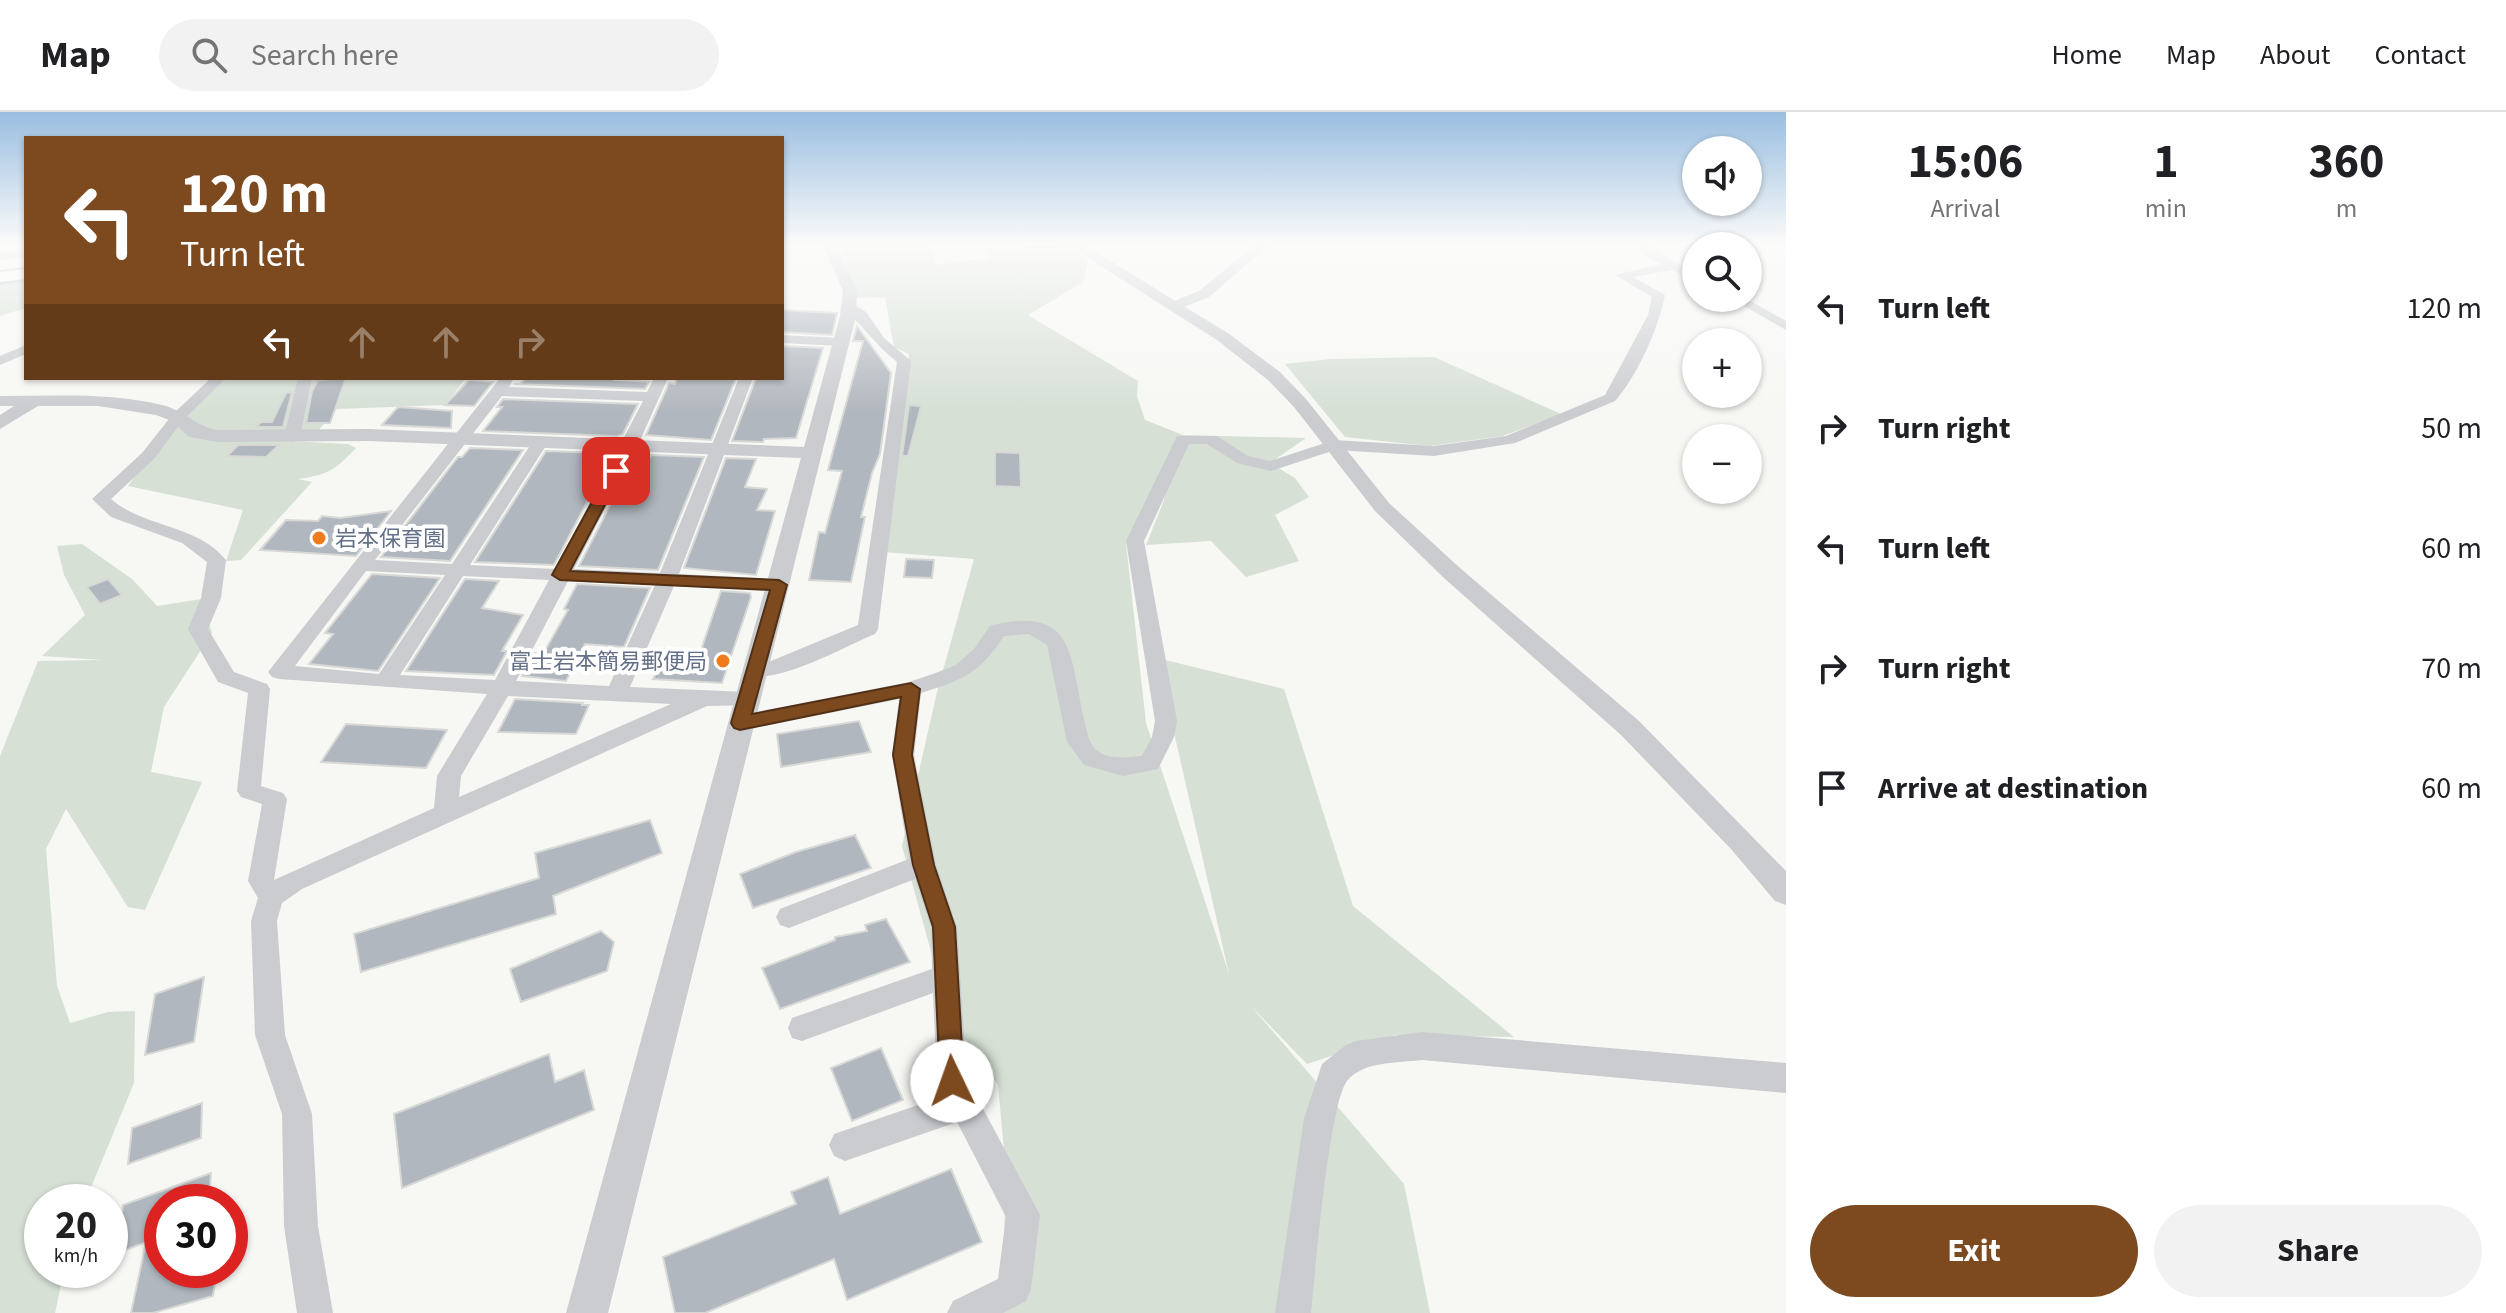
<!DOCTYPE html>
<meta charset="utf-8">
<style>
body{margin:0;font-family:"Source Sans 3","Noto Sans JP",sans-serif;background:#f2f2f2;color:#202124;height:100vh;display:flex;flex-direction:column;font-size:30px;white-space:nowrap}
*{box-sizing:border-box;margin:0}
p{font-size:26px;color:#757577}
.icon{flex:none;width:44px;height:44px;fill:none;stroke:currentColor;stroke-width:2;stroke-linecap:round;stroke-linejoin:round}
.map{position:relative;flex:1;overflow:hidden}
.panel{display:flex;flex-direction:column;background:#fff;width:720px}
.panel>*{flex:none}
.guide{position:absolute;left:24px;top:24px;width:760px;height:244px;border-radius:0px;box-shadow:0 2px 6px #0004;background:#7d4a20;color:#fff;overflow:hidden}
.fabs{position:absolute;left:1682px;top:24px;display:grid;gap:16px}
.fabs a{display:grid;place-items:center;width:80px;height:80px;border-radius:50%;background:#fff;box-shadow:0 2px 6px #0004;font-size:40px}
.speed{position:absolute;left:24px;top:1072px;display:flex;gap:16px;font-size:40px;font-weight:700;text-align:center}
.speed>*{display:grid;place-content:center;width:104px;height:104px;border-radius:50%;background:#fff;box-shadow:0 2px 6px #0004;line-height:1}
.speed small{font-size:20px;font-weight:400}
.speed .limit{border:12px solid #d22;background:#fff;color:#111}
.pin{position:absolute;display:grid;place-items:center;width:68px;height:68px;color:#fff;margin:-34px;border-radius:16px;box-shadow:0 4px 12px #0006}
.me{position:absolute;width:88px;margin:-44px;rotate:357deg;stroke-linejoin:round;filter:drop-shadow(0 0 6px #0008)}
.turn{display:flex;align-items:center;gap:28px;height:168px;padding:0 24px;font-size:36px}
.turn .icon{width:104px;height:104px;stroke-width:2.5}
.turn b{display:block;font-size:56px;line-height:68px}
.lanes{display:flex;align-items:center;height:76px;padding:0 24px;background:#0003;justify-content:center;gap:40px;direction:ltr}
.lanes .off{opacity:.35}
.eta{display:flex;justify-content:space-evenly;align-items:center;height:136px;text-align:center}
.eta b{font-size:48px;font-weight:700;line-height:56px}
.cta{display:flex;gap:16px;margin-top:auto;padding:16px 24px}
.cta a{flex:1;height:92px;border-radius:48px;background:#7d4a20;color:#fff;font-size:32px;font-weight:700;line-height:92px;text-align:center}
.cta a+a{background:#f2f2f2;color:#202124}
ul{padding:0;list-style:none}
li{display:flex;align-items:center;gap:24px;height:120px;padding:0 24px}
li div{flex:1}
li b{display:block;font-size:30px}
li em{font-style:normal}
header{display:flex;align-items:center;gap:48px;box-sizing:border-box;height:112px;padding:0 40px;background:#fff;border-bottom:2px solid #e0e0e0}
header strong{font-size:38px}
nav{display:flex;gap:44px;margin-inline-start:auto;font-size:28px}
.search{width:560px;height:72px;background:#f2f2f2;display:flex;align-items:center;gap:20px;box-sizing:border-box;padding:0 28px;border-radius:44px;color:#757577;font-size:30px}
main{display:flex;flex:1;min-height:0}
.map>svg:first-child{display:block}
</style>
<header>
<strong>Map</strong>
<div class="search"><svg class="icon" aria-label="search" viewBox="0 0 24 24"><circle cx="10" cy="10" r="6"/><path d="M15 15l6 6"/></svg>Search here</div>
<nav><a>Home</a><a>Map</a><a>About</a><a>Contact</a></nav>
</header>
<main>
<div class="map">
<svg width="1786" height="1201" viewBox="0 0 1786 1201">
<rect width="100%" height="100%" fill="#f7f7f4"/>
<g fill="#d6e0d5">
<polygon points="839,132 927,132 936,153 990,146 990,138 1065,132 1088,149 1083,170 1028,203 1138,269 1137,284 1145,308 1183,323 1306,326 1270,351 1295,366 1309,385 1275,403 1299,449 1246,465 1211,429 1146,433 1163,391 1180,331 1126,432 1146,611 1229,862 1170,603 1165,548 1284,577 1353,794 1514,925 1395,923 1307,952 1251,894 1404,1072 1430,1201 996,1201 1003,1157 1006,1060 998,973 949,905 902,734 937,580 974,447 883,440 909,242 894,235 885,185 857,186"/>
<polygon points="26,168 26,196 0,204 0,172"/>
<polygon points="1434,245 1561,302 1503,324 1429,334 1345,325 1285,252 1330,247"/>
<path d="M228,266H466L445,293L337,297L317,320L287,329L348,332L356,336C335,358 328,363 298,367L312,370L241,448L226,449L243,398L128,374C157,336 186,291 228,266Z"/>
<polygon points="82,432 132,467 157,494 202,487 212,521 164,595 151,660 202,670 145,798 128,795 66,697 46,737 57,874 70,911 108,900 135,899 134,971 85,1090 42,1090 42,1158 64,1158 55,1201 0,1201 0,644 38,549 103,548 42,544 85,503 64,463 57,434"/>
</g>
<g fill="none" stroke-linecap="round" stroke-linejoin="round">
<polyline stroke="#c5ccd3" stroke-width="4" points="0,171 26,168"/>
</g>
<g fill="#b1b7be" stroke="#d8d9d6" stroke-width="2">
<polygon points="782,198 837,201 832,223 782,220"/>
<polygon points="857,214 891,261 880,342 872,361 861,405 865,405 851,470 809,468 819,420 825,421 842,359 828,358 863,229 853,229"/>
<polygon points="782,234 823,236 796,326 764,327 763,330 732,329 756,266 782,266"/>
<polygon points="346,266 330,311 306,311 312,279 318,268"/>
<polygon points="617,266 615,268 649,270 645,277 514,272 520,272 525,267"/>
<polygon points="677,266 736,266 711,328 646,323 669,271 675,272"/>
<polygon points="469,268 493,270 474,294 445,293"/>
<polygon points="292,280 283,315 256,315 261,310 272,310 286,281"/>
<polygon points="503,287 638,292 623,322 617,324 483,319 502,295 497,295"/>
<polygon points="909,293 921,294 908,344 902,344"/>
<polygon points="398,295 452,299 451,316 382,313"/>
<polygon points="238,333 279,333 266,345 227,344"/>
<polygon points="470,336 523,338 450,449 381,445 458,345 462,345"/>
<polygon points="546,339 608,341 594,368 598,369 554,453 475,450"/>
<polygon points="995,340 1020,341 1021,375 995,374"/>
<polygon points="651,343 704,345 658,458 579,454 622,370 638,371"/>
<polygon points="726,346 756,347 745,375 767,377 757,398 775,399 756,463 684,456"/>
<polygon points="391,399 356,444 260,438 286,408 318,409 322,404 340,406"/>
<polygon points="906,447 934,448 932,466 904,465"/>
<polygon points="372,462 440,466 378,559 309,552 333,522 325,521"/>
<polygon points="108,467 122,483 100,492 87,475"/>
<polygon points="465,467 499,469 482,496 523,503 502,539 507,539 494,563 406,559"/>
<polygon points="577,472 650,476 624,535 585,532 566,569 522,564 534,541 543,542 568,498 564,497"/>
<polygon points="721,479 750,481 751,485 722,571 653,567 658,557 654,557 662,538 700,541"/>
<polygon points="515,587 583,591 582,593 589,593 576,622 498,620"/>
<polygon points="859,609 871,640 781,655 777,622"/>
<polygon points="346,612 447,618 426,656 321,650"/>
<polygon points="650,708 662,741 553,784 556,802 361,860 354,822 539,766 535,741"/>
<polygon points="855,723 871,756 753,796 740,762 796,740"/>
<polygon points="886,807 910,850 780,897 762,856 835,828 835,825 867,819 865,813"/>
<polygon points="601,819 614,830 607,859 521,890 510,857"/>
<polygon points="204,865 194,930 145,943 155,882"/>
<polygon points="881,936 903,988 852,1009 831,956"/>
<polygon points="549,942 555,970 584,958 594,998 402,1076 394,1002"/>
<polygon points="202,991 201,1026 128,1052 132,1016"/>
<polygon points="951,1057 982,1130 847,1188 834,1147 705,1201 675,1201 663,1145 796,1092 791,1080 828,1065 840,1102"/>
<polygon points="211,1061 209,1090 162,1090 162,1158 217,1158 213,1184 153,1201 131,1201 146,1130 118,1141 123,1093"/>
</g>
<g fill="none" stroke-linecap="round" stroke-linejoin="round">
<g stroke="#bbbec4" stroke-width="4">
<polygon id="secondary" points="26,157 26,167 0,170 0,160"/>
</g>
<g fill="#caccd0" fill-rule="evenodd">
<polygon points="1256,132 1270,132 1209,185 1179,197 1169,197 1169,191 1199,179"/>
<path d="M1640,132H1654L1650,136L1696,161V170L1672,158L1633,165L1665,183C1659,215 1637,265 1615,289L1515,331L1434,344L1335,338L1271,359L1237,351L1207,332H1189L1144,429L1177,609L1174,625L1158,657L1123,664L1084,653L1067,630L1047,533L1029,522L1004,524C978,563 964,567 921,581L914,643L936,753L957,815L967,967L1040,1103L1031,1177L1026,1189L1003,1201H947L953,1189L998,1167L1006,1105L957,1010L845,1049L834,1044L829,1033L834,1022L944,984L937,969L933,881L802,929L792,926L788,916L792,906L932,857L931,815L915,767L789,816L780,813L776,805L780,797L909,747L892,643L899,587L740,619L732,617L729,611L732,605L909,570L933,562L956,553L974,537L990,514C1075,492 1070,544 1084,607C1087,618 1088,633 1099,640C1111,648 1129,645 1142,644L1152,625L1155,609L1126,429L1177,324H1217L1248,344L1270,349L1334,328L1434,334L1506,324L1605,283L1648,203L1652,185L1615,163L1661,152L1642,142L1637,135Z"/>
<polygon points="26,137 26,145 0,148 0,140"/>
<polygon points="1730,186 1745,186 1786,209 1786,218"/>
<path d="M850,190L866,200L884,226L911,249L878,517L875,522C845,534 780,572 749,563L745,558L749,553L771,549L858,513L897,250C876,233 861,213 843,194Z"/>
<polygon points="782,223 840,226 847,230 840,234 782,231"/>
<polygon points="26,233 26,242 0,253 0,244"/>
<path d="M211,266H226L183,308L154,347L111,387C144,416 197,412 226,448L221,486L208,517L234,560L267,572L270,577L261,674L283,681L287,687L274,768L434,696L437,664L487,582L279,567L272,565L268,560L500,266H514L509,275L647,280L654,266H668L638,333L574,457L660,461L739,266H753L679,462L779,467L789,473L779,479L674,474L630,575L747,580L755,583L758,588L755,593L707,594L302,777L282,791L277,809L285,923L312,1002L318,1114L333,1201H297L284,1114L282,1002L255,923L251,809L258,786L248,769L262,692L241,685L237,679L248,581L218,570L188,517L201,486L207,450L182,431L111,405L92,387L142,341L173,302ZM502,284L643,289L555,457L470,453L549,329L541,324L535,326L452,452L375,448ZM366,459L445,463L379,562L295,554ZM463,464L549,468L495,568L400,563ZM568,469L655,473L609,574L516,569ZM508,584L671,592L459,685L461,664Z"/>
<polygon points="298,266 312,266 300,325 292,330 284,325"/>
<path d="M1422,920L1786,951V981L1422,948C1398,951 1363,949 1347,969C1329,992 1315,1162 1311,1201H1275L1304,1007L1322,952L1346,933L1356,929Z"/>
</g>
<g fill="#caccd0" fill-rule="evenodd">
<path d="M822,132H836L857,179L856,204L608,1201H566L801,346L368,329L218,330L189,325L172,309L156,303L98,294H38L0,317V303L14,294H0V284C54,284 109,280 162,293C184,298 196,315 218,318L368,317L804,335L840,204L843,179Z"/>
<polygon points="1066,132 1083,132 1229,222 1280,260 1306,287 1389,391 1460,456 1639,609 1786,759 1786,793 1775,789 1731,737 1621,623 1444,466 1375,399 1294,295 1268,268 1217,228"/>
</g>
<use href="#secondary" fill="#fff" fill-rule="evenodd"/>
</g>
<linearGradient id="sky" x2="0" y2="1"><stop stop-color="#9abee0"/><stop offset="0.44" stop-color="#fbfbfa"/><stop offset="1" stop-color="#fbfbfa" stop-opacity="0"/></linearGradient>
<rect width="1786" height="300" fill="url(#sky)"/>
<polygon fill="#7d4a20" stroke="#513015" stroke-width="2" points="616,355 623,359 570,459 779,468 787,473 752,602 911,571 920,577 912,643 934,753 955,815 964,969 961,977 952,981 943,977 940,969 933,815 913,753 893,643 901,585 740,618 734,616 731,611 770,478 560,468 552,463 609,359"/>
<g fill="#ef7b1c" stroke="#fff" stroke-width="3">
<circle cx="319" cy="426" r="8"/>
<circle cx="723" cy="549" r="8"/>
</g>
<g text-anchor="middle" stroke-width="8" stroke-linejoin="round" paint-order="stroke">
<g font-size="22" fill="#647087" stroke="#fff" text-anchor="start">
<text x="335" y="434">岩本保育園</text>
<text x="707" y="557" text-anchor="end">富士岩本簡易郵便局</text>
</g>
</g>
</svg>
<div class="fabs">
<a><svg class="icon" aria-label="sound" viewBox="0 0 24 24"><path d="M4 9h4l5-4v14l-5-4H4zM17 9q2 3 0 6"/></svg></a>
<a><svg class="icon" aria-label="search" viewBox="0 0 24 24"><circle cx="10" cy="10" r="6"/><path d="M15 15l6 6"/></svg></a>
<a>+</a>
<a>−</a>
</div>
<div class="speed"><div>20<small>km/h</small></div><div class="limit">30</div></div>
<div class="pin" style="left:616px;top:359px;background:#d93025"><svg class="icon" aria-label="arrive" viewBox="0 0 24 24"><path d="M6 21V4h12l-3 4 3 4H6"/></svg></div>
<svg class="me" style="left:952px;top:969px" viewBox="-20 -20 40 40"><circle r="19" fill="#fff"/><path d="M0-13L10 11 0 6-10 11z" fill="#7d4a20"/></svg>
<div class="guide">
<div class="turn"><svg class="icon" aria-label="left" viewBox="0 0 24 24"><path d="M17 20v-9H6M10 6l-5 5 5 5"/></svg><div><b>120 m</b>Turn left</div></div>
<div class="lanes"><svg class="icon" aria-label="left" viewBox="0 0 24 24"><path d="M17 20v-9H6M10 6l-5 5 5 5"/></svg><svg class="icon off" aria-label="ahead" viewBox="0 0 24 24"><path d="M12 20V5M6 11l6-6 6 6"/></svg><svg class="icon off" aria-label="ahead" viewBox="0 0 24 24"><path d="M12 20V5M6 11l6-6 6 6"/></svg><svg class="icon off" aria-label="right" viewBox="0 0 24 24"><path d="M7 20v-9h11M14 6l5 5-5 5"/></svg></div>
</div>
</div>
<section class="panel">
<div class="eta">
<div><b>15:06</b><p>Arrival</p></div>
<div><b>1</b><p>min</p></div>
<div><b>360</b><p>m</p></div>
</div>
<ul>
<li><svg class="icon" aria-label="left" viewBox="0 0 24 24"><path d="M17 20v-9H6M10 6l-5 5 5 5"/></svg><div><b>Turn left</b></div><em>120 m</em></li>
<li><svg class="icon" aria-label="right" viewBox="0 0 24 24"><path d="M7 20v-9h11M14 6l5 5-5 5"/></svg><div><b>Turn right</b></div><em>50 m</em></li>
<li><svg class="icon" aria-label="left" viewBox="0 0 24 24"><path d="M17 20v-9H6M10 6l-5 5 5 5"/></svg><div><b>Turn left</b></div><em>60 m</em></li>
<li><svg class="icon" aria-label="right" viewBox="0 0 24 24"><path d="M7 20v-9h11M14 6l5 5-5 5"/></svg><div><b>Turn right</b></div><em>70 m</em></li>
<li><svg class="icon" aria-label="arrive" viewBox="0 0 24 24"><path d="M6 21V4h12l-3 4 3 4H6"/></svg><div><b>Arrive at destination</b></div><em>60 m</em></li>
</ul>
<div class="cta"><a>Exit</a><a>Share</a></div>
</section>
</main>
